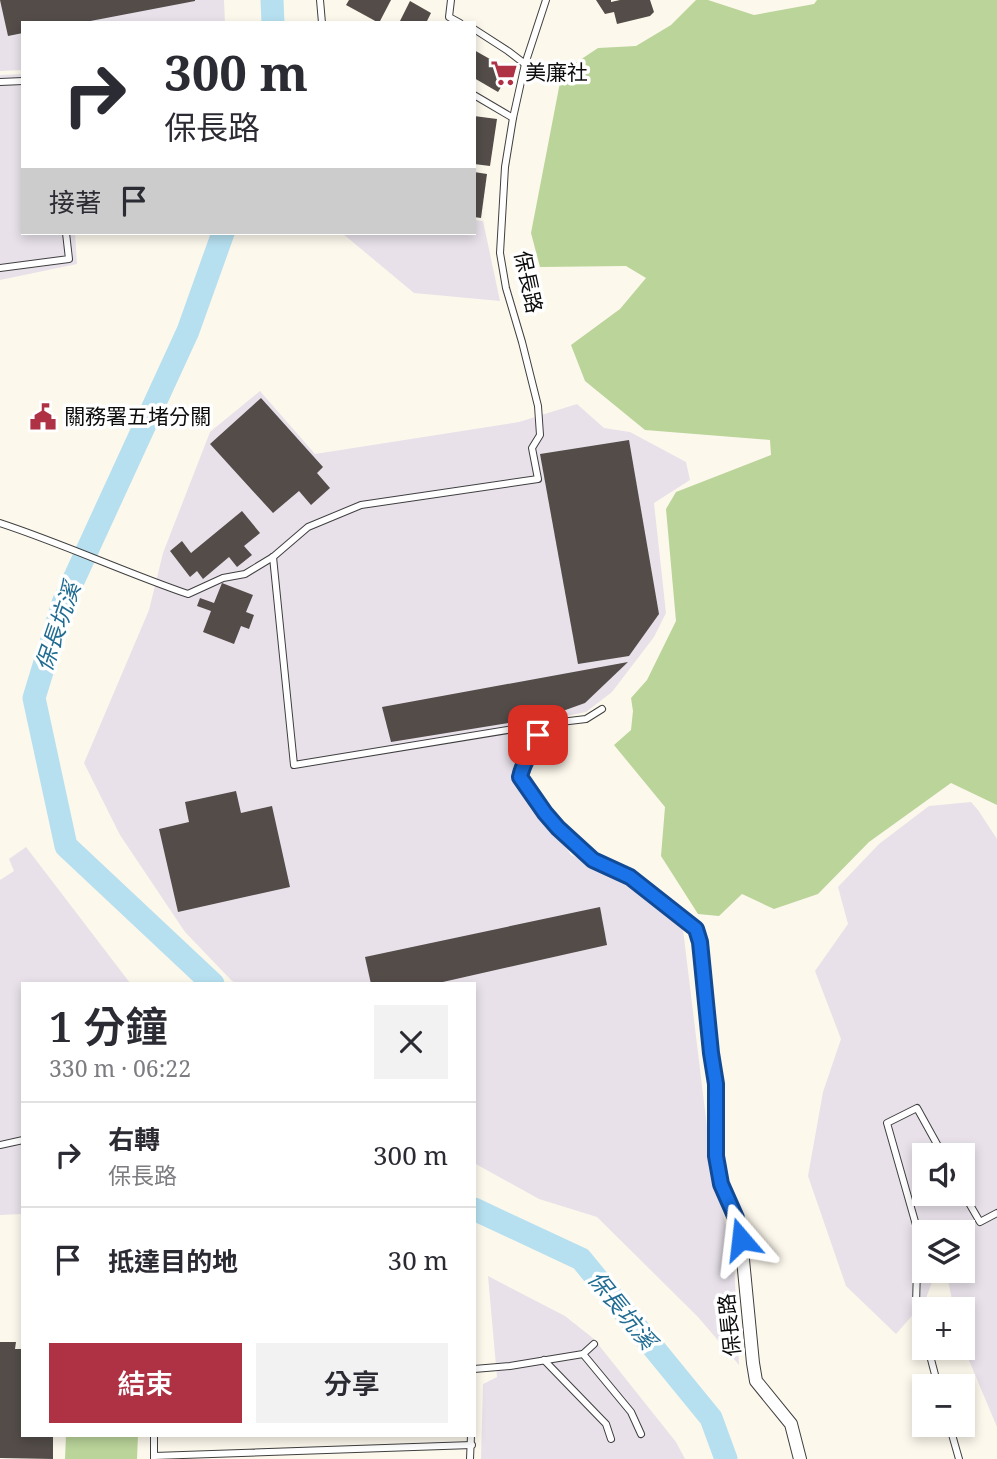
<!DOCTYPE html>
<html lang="zh-TW">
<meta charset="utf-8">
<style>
body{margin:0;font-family:"Noto Serif","Noto Sans TC",serif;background:#f2f2f3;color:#2b2b33;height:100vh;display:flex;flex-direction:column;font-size:26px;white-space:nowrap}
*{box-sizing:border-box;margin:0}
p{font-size:23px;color:#7c7c81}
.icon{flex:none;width:38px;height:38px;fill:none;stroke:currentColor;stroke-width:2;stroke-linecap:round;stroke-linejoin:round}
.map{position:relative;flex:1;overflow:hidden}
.drawer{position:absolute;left:21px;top:982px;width:455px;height:455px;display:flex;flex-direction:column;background:#fff;border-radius:0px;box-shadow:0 4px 10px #0003}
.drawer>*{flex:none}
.hud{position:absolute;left:21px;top:21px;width:455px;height:214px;border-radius:0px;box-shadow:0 4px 10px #0003;background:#fff;color:#2b2b33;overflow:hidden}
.tools{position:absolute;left:912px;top:1143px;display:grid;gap:14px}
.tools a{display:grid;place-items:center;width:63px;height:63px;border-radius:0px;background:#fff;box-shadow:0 4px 10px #0003;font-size:35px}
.pin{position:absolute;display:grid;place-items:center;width:60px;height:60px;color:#fff;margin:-30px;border-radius:14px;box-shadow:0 4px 10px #0006}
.me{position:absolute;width:77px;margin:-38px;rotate:343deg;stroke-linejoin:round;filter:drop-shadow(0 0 5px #0008)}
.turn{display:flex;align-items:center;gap:24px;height:147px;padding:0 28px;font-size:32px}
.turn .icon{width:91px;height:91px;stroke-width:2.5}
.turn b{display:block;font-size:49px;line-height:60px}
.then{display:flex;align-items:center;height:66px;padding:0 28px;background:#0003;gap:14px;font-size:26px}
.round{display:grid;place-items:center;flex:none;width:74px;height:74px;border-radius:0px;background:#f2f2f3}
.summary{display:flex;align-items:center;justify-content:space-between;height:119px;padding:0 28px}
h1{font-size:42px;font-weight:600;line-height:52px}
.primary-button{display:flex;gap:14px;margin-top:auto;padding:14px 28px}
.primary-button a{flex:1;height:80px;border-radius:0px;background:#af3144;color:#fff;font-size:28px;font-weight:600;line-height:80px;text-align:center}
.primary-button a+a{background:#f2f2f3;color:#2b2b33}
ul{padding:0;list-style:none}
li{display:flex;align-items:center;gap:21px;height:105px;padding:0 28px;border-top:2px solid #e1e1e2}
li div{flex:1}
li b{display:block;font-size:26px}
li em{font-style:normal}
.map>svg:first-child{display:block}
</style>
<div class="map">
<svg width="997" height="1459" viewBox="0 0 997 1459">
<rect width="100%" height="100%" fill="#fdf8ec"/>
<g fill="#e8e1ea" fill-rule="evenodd">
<polygon points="0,0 224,0 225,23 23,23 23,70 0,71"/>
<polygon points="23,74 23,233 75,233 77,264 0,280 0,75"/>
<polygon points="474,220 483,221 500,301 414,293 342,233 474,233"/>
<polygon points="260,391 315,454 519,422 577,404 604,428 630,432 686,462 690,480 654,503 666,613 654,637 612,692 586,712 546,720 526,730 511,774 524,795 556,831 571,855 624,879 682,921 712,1168 734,1261 739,1365 698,1317 597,1217 539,1199 474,1163 474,984 237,983 232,981 185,932 120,835 84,763 149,610 163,553 210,432"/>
<path d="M971,802L978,810L997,839V1427L963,1346L962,1309H954L946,1271L962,1270V1232H924V1270L936,1271L925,1301L896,1334L846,1286L808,1176L823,1092L841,1039L815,971L848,924L838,887L879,844L929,806ZM924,1155H962V1194H924Z"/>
<polygon points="26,847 130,983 23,984 23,1214 0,1215 0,880 14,871 9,859"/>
<polygon points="488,1276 565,1316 594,1339 676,1442 685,1459 481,1459 483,1384 497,1377"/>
</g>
<g fill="#bad49a">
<polygon points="696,0 708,0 754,15 814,4 817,0 997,0 997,805 951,783 869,842 818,894 774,909 742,894 719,916 698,914 661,856 665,807 614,745 631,730 633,711 631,698 647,680 676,621 666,509 676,492 771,455 770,440 645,430 585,381 571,345 620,309 646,278 626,266 540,267 531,233 562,72 598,48 636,46 671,25"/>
<polygon points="66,1435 138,1435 137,1459 65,1459"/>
</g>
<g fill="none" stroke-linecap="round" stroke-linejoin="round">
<g stroke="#b6e0f0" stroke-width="23">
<polyline points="272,0 273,23"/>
<polyline points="213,984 66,846 34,698 63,603 188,331 223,233"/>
<polyline points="474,1209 581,1259 711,1418 726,1459"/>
</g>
</g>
<g fill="#534c49">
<polygon points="0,0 195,0 195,1 80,23 23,23 23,33 8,36"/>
<polygon points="349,0 391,0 379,23 346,5"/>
<polygon points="596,0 611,0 611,2 620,0 650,0 654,12 650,16 617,24 614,12 605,14"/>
<polygon points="410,1 431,13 426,23 399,23"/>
<polygon points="474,50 511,71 498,92 474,78"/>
<polygon points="474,116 497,119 490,166 474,164"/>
<polygon points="474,172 487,174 481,218 474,217"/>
<polygon points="261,398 323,467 317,473 330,488 311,505 299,491 273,513 210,444"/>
<polygon points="629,440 659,614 629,656 578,664 540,454"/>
<polygon points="242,511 260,533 244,546 252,555 237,567 229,557 203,579 197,571 190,577 170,551 182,541 191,553"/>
<polygon points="222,583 253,595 246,612 254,615 249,629 241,626 234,644 203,632 211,611 197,606 200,598 214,603"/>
<polygon points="628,662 585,703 546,717 391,742 382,707"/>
<polygon points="236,791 241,813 272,806 290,887 178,912 159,829 189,822 185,802"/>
<polygon points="600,907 607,945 434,984 371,984 365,957"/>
<polygon points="0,1342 16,1342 15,1349 23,1349 23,1435 53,1435 53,1459 0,1458"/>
</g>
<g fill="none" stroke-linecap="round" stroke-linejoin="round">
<g stroke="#3f3f3f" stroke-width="8">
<g id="service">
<polyline points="320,0 322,23"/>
<polyline points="451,0 449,17 460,23"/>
<polyline points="474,29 508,51 525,64"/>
<polyline points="0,82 23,81"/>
<polyline points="474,95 513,118"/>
<polyline points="0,268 69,259 66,233"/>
<path d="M0,523C64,544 124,572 188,594L223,578L245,574L273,557L308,527L361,505L538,479L532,448L540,435L538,406L522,342L506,288L500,253L505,167L513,118L525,64L546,0"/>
<polyline points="273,557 294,765 544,724 586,719 602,709"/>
<polyline points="0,1145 23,1140"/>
<polyline points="962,1191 980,1222 997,1213"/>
<polyline points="924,1334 916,1305 918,1232 887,1123 917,1108 943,1155"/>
<polyline points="928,1348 938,1386"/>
<polyline points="583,1354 631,1412 641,1434"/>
<polyline points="544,1360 606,1424 611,1439"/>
<polyline points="474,1369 510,1366 583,1354 594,1344"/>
<polyline points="949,1424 959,1459"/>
<polyline points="154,1435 154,1456"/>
<polyline points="154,1459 154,1456 472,1445"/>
<polyline points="470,1459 471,1435"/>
</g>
</g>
<g stroke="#3f3f3f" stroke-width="14">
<polyline id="minor" points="544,724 534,746 522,766 520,777 545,813 558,828 593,860 630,877 696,929 700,942 711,1053 716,1084 717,1135 716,1156 721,1184 736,1218 741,1239 753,1363 756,1381 791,1424 800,1459"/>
</g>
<use href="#service" stroke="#fff" stroke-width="6"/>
<use href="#minor" stroke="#fff" stroke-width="12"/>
</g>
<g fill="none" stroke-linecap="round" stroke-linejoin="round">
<g stroke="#114b97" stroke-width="18">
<path id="route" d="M538,735C533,750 523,761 520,777L545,813L558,828L593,860L630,877L696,929L700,942L711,1053L716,1084V1156L721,1184L736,1218L741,1239"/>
</g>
<use href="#route" stroke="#1a73e8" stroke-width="12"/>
</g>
<defs>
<g id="supermarket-bare" transform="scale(2.1)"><path d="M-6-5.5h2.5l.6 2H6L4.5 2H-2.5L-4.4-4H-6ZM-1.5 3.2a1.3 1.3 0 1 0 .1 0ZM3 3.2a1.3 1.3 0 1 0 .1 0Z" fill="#af3144" stroke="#fff" stroke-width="2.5" paint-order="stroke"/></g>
<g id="civic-bare" transform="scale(2.1)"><path d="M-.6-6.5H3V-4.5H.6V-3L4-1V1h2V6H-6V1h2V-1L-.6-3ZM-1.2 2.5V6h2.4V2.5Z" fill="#af3144" stroke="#fff" stroke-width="2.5" paint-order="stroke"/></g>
</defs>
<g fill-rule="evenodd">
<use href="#supermarket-bare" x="504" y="73"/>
<use href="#civic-bare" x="43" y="417"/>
</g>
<g text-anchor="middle" stroke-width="7" stroke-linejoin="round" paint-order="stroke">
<g font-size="21" fill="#0c0c0c" stroke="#fff" text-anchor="start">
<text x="525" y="80">美廉社</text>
<text x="64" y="424">關務署五堵分關</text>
</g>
<g font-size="21" fill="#0c0c0c" stroke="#fff">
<text transform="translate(528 282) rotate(78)" y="7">保長路</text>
<text transform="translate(730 1325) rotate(-96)" y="7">保長路</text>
</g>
<g font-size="23" font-style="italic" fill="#216c92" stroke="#fff">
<text transform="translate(58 627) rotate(-71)" y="8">保長坑溪</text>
<text transform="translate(622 1310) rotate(51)" y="8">保長坑溪</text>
</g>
</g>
</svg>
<div class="tools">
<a><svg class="icon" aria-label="sound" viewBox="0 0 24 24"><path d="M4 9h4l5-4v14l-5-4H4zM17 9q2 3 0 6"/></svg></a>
<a><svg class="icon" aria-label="layers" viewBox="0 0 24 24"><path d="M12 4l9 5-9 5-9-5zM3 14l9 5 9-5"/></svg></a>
<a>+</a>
<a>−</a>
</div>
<div class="pin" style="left:538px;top:735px;background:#d93025"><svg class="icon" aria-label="arrive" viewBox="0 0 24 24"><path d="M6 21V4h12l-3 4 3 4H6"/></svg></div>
<svg class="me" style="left:741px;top:1239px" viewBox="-20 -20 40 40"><path d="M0-17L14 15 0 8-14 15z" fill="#1a73e8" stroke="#fff" stroke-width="4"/></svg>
<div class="hud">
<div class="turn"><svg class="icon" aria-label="right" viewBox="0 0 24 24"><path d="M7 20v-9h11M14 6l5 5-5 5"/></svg><div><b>300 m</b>保長路</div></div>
<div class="then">接著<svg class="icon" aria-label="arrive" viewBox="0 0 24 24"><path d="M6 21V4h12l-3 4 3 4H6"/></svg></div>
</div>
<section class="drawer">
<div class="summary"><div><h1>1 分鐘</h1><p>330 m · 06:22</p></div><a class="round"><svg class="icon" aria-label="close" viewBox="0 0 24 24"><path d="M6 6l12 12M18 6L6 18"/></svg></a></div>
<ul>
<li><svg class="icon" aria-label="right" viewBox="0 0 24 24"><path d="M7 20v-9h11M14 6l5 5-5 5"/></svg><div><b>右轉</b><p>保長路</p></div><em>300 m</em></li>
<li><svg class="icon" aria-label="arrive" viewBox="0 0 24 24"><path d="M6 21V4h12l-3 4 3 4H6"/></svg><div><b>抵達目的地</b></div><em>30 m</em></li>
</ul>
<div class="primary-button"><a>結束</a><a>分享</a></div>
</section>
</div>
